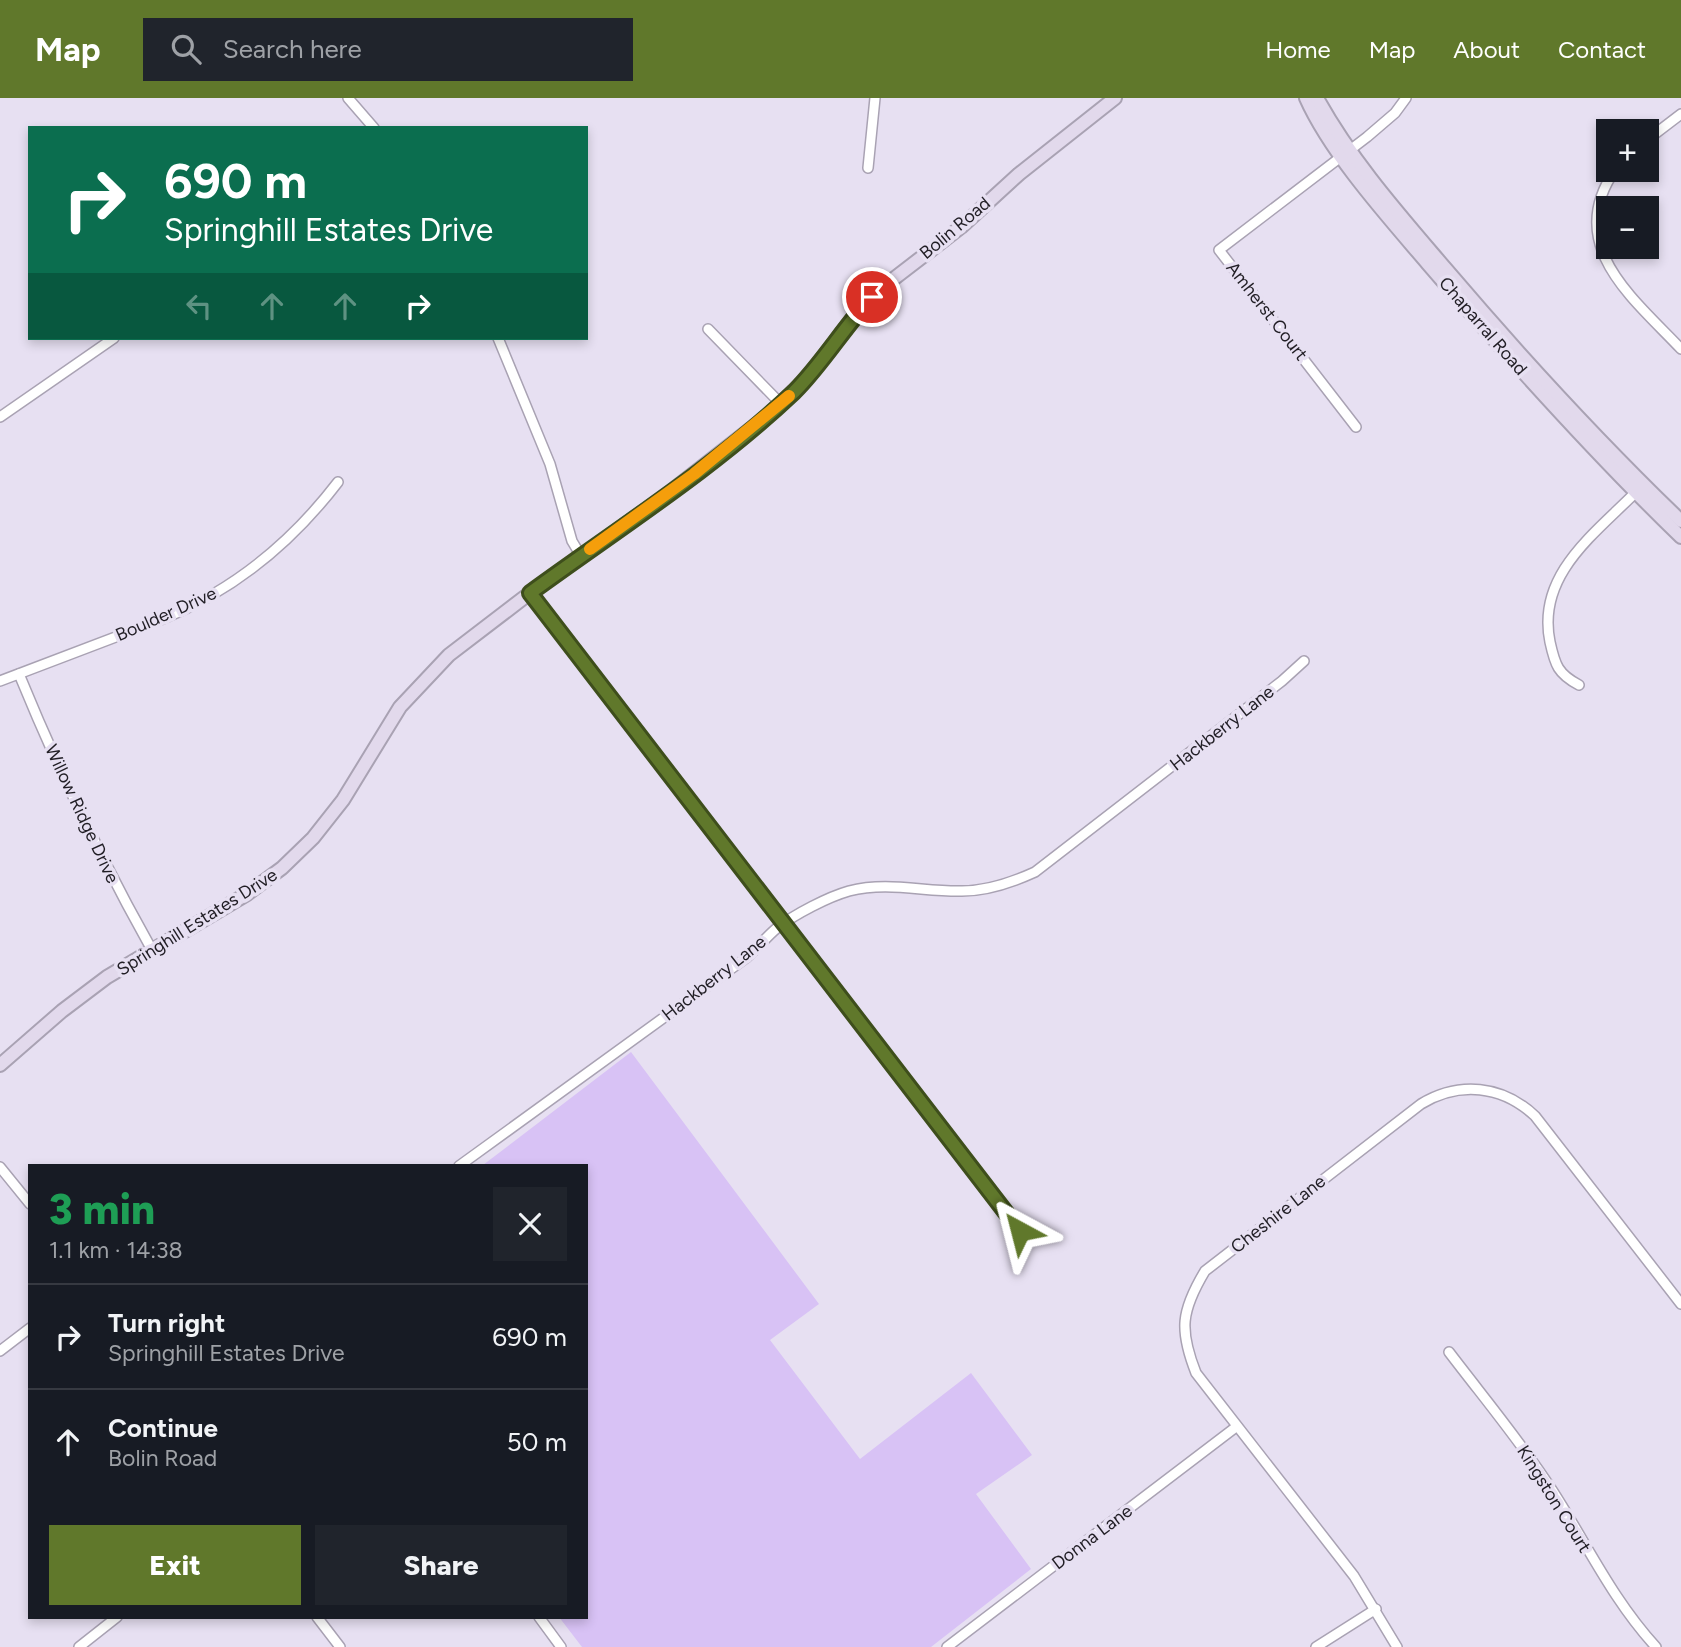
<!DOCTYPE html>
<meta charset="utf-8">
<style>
body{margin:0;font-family:Figtree,sans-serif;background:#20242c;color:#f1f3f6;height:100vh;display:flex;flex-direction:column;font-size:26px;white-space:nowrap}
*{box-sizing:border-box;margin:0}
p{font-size:23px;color:#9ea1a6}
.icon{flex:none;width:38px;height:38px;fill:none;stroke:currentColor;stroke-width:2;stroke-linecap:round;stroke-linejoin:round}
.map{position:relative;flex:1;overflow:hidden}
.side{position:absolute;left:28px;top:1066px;width:560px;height:455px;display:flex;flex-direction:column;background:#171b24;border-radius:0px;box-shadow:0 4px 10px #0003}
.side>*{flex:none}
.top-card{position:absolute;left:28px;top:28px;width:560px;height:214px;border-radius:0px;box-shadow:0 4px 10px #0003;background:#0b6e4f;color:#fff;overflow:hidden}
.buttons{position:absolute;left:1596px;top:21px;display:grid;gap:14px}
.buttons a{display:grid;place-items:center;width:63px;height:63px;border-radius:0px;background:#171b24;box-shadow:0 4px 10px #0003;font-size:35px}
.pin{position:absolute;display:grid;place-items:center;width:60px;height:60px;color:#fff;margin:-30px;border:4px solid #fff;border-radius:50%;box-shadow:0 2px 7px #0007}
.me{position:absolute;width:77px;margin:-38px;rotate:322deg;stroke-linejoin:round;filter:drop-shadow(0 0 5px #0008)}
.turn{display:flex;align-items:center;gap:24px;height:147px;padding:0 21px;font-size:32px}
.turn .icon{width:91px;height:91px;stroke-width:2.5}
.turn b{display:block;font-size:49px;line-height:60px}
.lanes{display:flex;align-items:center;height:66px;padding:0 21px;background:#0003;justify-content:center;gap:35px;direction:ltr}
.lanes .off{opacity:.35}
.round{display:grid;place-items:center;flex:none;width:74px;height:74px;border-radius:0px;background:#20242c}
.head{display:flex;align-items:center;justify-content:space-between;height:119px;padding:0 21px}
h1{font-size:42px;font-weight:800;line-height:52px;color:#1e9e55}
.button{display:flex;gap:14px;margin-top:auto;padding:14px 21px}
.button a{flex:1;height:80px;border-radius:0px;background:#60782b;color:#fff;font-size:28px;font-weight:800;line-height:80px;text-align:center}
.button a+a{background:#20242c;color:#f1f3f6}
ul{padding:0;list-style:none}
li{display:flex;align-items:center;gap:21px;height:105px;padding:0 21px;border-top:2px solid #363941}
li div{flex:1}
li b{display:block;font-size:26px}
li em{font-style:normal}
header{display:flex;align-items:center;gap:42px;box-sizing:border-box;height:98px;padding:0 35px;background:#60782b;color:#fff}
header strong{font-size:33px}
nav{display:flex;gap:38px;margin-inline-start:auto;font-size:24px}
.search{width:490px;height:63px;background:#20242c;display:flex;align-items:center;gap:18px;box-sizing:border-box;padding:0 24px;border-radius:0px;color:#9ea1a6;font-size:26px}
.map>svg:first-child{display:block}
</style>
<header>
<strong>Map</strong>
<div class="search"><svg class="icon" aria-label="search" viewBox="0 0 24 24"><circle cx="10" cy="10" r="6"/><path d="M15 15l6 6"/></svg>Search here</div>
<nav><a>Home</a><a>Map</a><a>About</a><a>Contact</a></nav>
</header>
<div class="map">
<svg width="1681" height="1549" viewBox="0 0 1681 1549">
<rect width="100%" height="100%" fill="#e7e0f2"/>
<polygon fill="#d8c2f5" points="631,954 819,1206 770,1242 860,1361 971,1275 1032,1357 976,1396 1031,1471 931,1549 582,1549 559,1519 586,1519 586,1068 483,1067"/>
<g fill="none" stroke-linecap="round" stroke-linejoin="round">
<g stroke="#a9a2b3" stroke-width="12">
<g id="street">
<polyline points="348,0 374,30"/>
<polyline points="1647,42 1681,16"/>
<polyline points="868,70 875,0"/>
<path d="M1615,72C1563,147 1634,201 1681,251"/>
<polyline points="708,231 781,306"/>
<polyline points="498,240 550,366 572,443 581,458"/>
<polyline points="0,319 114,240"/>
<polyline points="1356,329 1219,152 1367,39 1395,15 1406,0"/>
<polyline points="530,495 1020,1133"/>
<path d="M19,576C58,671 102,763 152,852"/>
<path d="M0,583L163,521C234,492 292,444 338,384"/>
<path d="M1579,587C1558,576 1555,567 1550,544C1536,476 1596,435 1638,392"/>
<path d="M459,1068L746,860C757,851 766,839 777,830C795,816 828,799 849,793C888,783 924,794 962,793C988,793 1013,784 1035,774L1282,583L1304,563"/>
<polyline points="0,1069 30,1106"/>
<polyline points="0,1253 30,1230"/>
<path d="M1449,1254C1484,1300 1521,1344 1552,1392C1587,1446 1612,1501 1656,1549"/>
<polyline points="317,1519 340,1549"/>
<polyline points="539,1519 561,1549"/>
<polyline points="79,1549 117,1519"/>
<polyline points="947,1549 1236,1329"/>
<polyline points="1316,1549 1376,1511"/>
<path d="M1397,1549L1354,1478L1196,1275C1179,1232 1181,1213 1205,1173L1421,1006C1459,983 1502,987 1535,1018L1681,1206"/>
</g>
</g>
<g stroke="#a9a2b3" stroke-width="16">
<g id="secondary">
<path d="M1306,0C1331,56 1388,119 1428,166C1509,260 1592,353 1681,439"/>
<path d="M1317,0C1351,62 1399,116 1445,170C1520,258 1598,343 1681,423"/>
<polyline points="0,967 62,913 107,879 247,796 282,770 313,740 343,702 400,609 449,557 530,495 670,394 767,318 806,281 852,221 883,189 961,129 1019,76 1115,0"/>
</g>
</g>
<use href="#street" stroke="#fff" stroke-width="9"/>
<use href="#secondary" stroke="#e2d9ec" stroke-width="12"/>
</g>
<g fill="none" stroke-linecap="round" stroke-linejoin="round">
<g stroke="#3e4e1c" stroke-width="18">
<path id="route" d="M872,199C844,229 823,265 794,294C714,370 619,430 530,495L1020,1133"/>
</g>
<use href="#route" stroke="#60782b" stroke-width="12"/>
<polyline stroke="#f59e0b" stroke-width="12" points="590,451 694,376 789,298"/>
</g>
<g text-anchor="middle" stroke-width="7" stroke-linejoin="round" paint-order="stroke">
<g font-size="18" fill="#211e25" stroke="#e7e0f2">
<text transform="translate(955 130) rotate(-40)" y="6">Bolin Road</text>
<text transform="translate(1267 213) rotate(52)" y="6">Amherst Court</text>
<text transform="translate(1483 228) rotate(49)" y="6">Chaparral Road</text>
<text transform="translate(166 516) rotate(-24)" y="6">Boulder Drive</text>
<text transform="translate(1222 630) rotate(-38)" y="6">Hackberry Lane</text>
<text transform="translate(82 716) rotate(65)" y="6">Willow Ridge Drive</text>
<text transform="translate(197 824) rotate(-32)" y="6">Springhill Estates Drive</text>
<text transform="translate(714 880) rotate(-38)" y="6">Hackberry Lane</text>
<text transform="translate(1278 1116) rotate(-38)" y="6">Cheshire Lane</text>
<text transform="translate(1554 1401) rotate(58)" y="6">Kingston Court</text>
<text transform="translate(1092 1439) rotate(-37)" y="6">Donna Lane</text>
</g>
</g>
</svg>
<div class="buttons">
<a>+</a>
<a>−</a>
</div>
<div class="pin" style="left:872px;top:199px;background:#d93025"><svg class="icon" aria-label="arrive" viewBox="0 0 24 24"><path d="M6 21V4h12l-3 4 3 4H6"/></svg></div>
<svg class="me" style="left:1020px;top:1133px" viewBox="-20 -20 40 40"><path d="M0-17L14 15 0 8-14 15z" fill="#60782b" stroke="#fff" stroke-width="4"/></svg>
<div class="top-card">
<div class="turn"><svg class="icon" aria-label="right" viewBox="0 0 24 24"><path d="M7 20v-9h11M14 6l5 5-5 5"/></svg><div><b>690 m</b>Springhill Estates Drive</div></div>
<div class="lanes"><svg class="icon off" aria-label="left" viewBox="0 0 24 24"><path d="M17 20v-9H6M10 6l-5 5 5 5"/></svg><svg class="icon off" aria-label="ahead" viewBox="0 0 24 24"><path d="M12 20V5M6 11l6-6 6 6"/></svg><svg class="icon off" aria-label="ahead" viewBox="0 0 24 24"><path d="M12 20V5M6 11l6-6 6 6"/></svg><svg class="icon" aria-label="right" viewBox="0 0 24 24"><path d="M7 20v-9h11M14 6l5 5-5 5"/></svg></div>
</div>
<section class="side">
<div class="head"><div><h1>3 min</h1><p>1.1 km · 14:38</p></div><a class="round"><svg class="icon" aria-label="close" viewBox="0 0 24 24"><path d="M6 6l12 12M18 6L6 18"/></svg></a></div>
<ul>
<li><svg class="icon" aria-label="right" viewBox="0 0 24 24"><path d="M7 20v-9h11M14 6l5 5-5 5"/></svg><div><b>Turn right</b><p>Springhill Estates Drive</p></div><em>690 m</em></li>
<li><svg class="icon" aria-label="ahead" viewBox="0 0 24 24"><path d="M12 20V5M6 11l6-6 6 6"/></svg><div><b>Continue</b><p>Bolin Road</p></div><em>50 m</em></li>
</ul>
<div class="button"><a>Exit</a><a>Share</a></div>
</section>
</div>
